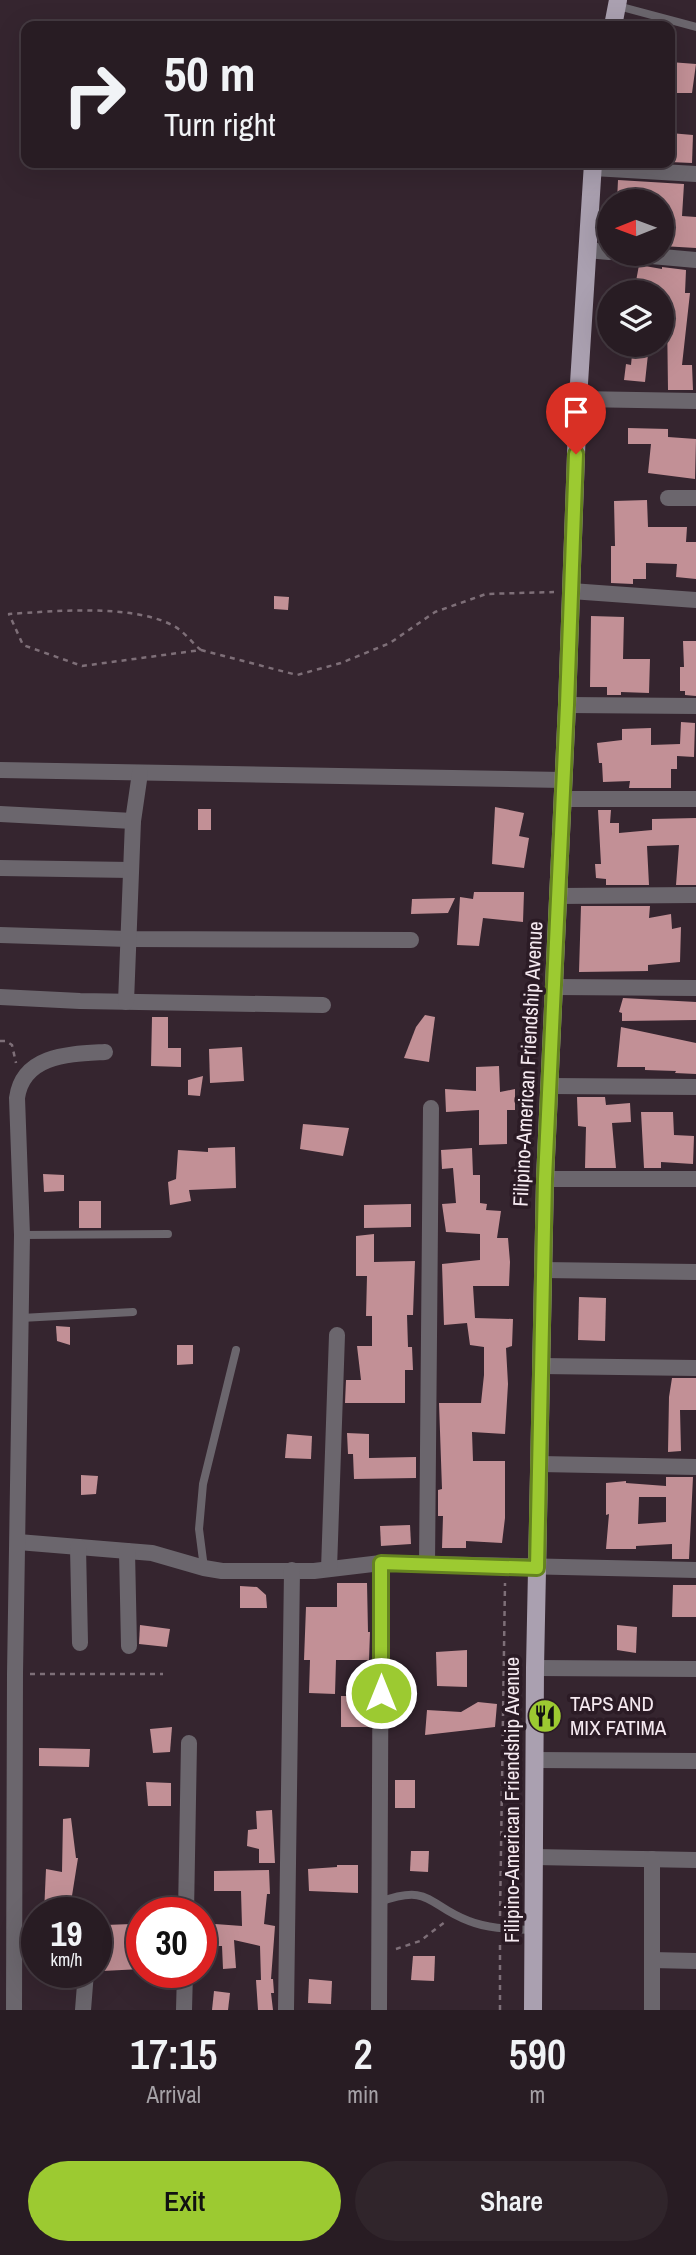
<!DOCTYPE html>
<style>
body{margin:0;font-family:"Archivo Narrow",sans-serif;background:#30252b;color:#f1f3f6;height:100vh;display:flex;flex-direction:column;font-size:26px;white-space:nowrap}
*{box-sizing:border-box;margin:0}
p{font-size:23px;color:#a5a1a6}
.icon{flex:none;width:38px;height:38px;fill:none;stroke:currentColor;stroke-width:2;stroke-linecap:round;stroke-linejoin:round}
.map{position:relative;height:2010px;overflow:hidden}
.panel{display:flex;flex-direction:column;background:#281c23;flex:1}
.panel>*{flex:none}
.guide{position:absolute;left:21px;top:21px;width:654px;height:147px;border-radius:14px;box-shadow:0 7px 28px #0002,0 0 0 2px #443a41;background:#281c23;color:#f1f3f6;overflow:hidden}
.needle{width:46px;rotate:269deg}
.fabs{position:absolute;left:597px;top:189px;display:grid;gap:14px}
.fabs a{display:grid;place-items:center;width:77px;height:77px;border-radius:50%;background:#281c23;box-shadow:0 7px 28px #0002,0 0 0 2px #443a41;font-size:35px}
.speed{position:absolute;left:21px;top:1897px;display:flex;gap:14px;font-size:35px;font-weight:700;text-align:center}
.speed>*{display:grid;place-content:center;width:91px;height:91px;border-radius:50%;background:#281c23;box-shadow:0 7px 28px #0002,0 0 0 2px #443a41;line-height:1}
.speed small{font-size:18px;font-weight:400}
.speed .limit{border:10px solid #d22;background:#fff;color:#111}
.pin{position:absolute;display:grid;place-items:center;width:60px;height:60px;color:#fff;margin:-72px -30px;border-radius:50% 50% 50% 0;rotate:-45deg;box-shadow:0 0 7px #0007}
.pin .icon{rotate:45deg}
.me{position:absolute;width:77px;margin:-38px;rotate:0deg;stroke-linejoin:round;filter:drop-shadow(0 0 5px #0008)}
.turn{display:flex;align-items:center;gap:24px;height:147px;padding:0 28px;font-size:32px}
.turn .icon{width:91px;height:91px;stroke-width:2.5}
.turn b{display:block;font-size:49px;line-height:60px}
.eta{display:flex;justify-content:space-evenly;align-items:center;height:119px;text-align:center}
.eta b{font-size:42px;font-weight:600;line-height:49px}
.action{display:flex;gap:14px;margin-top:auto;padding:14px 28px}
.action a{flex:1;height:80px;border-radius:42px;background:#9cca31;color:#111;font-size:28px;font-weight:600;line-height:80px;text-align:center}
.action a+a{background:#30252b;color:#f1f3f6}
.map>svg:first-child{display:block}
</style>
<div class="map">
<svg width="696" height="2010" viewBox="0 0 696 2010">
<rect width="100%" height="100%" fill="#35252f"/>
<g fill="#c29096" fill-rule="evenodd">
<polygon points="670,62 696,64 692,93 676,93 677,78 670,77"/>
<polygon points="670,133 693,135 692,163 670,162"/>
<polygon points="618,180 684,184 682,216 696,217 696,248 662,246 662,201 617,201"/>
<polygon points="639,265 662,269 662,267 686,270 685,293 690,293 682,365 692,365 693,390 668,390 667,314 666,306 663,306 663,292 634,292"/>
<polygon points="633,345 649,345 645,382 624,380 626,364 631,365"/>
<polygon points="628,428 668,429 668,437 696,439 695,479 648,473 651,444 628,444"/>
<polygon points="647,500 648,527 687,527 686,542 696,542 696,579 676,577 677,564 646,563 646,579 633,579 633,584 611,583 611,546 615,546 614,501"/>
<polygon points="274,596 289,597 288,610 274,609"/>
<polygon points="591,616 624,617 623,659 650,659 649,693 621,692 621,695 607,695 607,687 590,687"/>
<polygon points="683,641 696,641 696,696 685,695 685,691 680,691 680,667 684,667"/>
<polygon points="681,722 695,723 694,757 677,756 677,769 671,769 671,788 629,788 630,781 603,782 602,763 599,763 597,743 622,740 622,729 651,728 651,745 680,744"/>
<polygon points="495,807 524,813 519,836 529,838 524,868 492,864"/>
<rect x="198" y="809" width="13" height="21"/>
<polygon points="598,810 611,810 610,823 619,823 619,833 652,830 652,819 696,818 696,885 676,885 679,845 647,846 649,885 606,885 606,879 596,878 595,864 601,864"/>
<polygon points="474,892 524,892 523,922 483,918 479,946 457,945 460,897 473,899"/>
<polygon points="455,898 448,913 411,914 412,899"/>
<polygon points="581,906 650,906 649,918 671,914 672,929 681,927 680,962 648,965 648,971 579,972"/>
<polygon points="623,998 696,1002 696,1020 622,1021 622,1013 619,1012"/>
<polygon points="425,1015 435,1017 429,1062 404,1058 416,1027"/>
<polygon points="152,1017 168,1017 168,1048 181,1048 181,1067 151,1066"/>
<polygon points="621,1027 696,1043 696,1074 675,1073 676,1071 645,1070 645,1067 617,1067"/>
<polygon points="242,1047 244,1081 210,1083 209,1049"/>
<polygon points="499,1066 500,1092 515,1089 515,1110 507,1110 507,1144 479,1145 479,1110 446,1112 445,1089 476,1091 476,1067"/>
<polygon points="203,1076 200,1096 188,1095 188,1080"/>
<polygon points="577,1097 605,1097 606,1105 630,1103 631,1122 612,1123 616,1168 585,1168 586,1127 578,1126"/>
<polygon points="641,1112 673,1112 674,1135 694,1136 693,1164 661,1162 661,1168 644,1168"/>
<polygon points="303,1124 349,1128 343,1156 300,1149"/>
<polygon points="235,1147 236,1188 189,1190 191,1201 170,1205 168,1182 176,1179 178,1150 208,1152 208,1148"/>
<polygon points="472,1148 473,1175 480,1175 480,1203 487,1204 486,1210 501,1211 497,1238 508,1238 510,1262 509,1286 473,1286 475,1318 513,1319 512,1346 506,1348 508,1384 505,1434 472,1432 473,1461 505,1461 505,1518 502,1543 466,1541 466,1548 442,1548 443,1516 438,1516 438,1490 442,1489 439,1403 481,1403 484,1375 484,1347 470,1345 467,1323 444,1325 442,1264 480,1260 480,1234 446,1232 442,1204 456,1203 453,1168 442,1169 441,1150"/>
<polygon points="43,1174 64,1175 64,1191 44,1192"/>
<rect x="79" y="1201" width="22" height="27"/>
<polygon points="411,1204 411,1227 364,1228 364,1205"/>
<polygon points="374,1234 374,1262 415,1261 413,1315 407,1315 408,1347 412,1347 413,1370 405,1370 405,1403 345,1403 346,1380 361,1380 357,1346 372,1346 372,1316 366,1316 367,1276 356,1276 356,1236"/>
<polygon points="579,1297 606,1298 605,1341 578,1340"/>
<polygon points="56,1326 70,1327 70,1345 57,1341"/>
<polygon points="177,1345 193,1345 193,1364 177,1365"/>
<polygon points="672,1378 696,1378 696,1410 680,1410 681,1451 668,1452 669,1397"/>
<polygon points="347,1433 369,1434 369,1458 416,1457 416,1478 354,1479 353,1454 348,1454"/>
<polygon points="287,1434 312,1436 311,1459 285,1458"/>
<polygon points="81,1475 98,1476 96,1494 81,1495"/>
<path d="M666,1477H693L689,1559H672V1544L636,1546V1549H606L609,1514L606,1515V1483L626,1481V1483L666,1486ZM639,1497H666V1522L638,1524Z"/>
<polygon points="410,1525 411,1544 381,1546 380,1526"/>
<polygon points="337,1583 367,1583 368,1632 370,1632 369,1660 336,1660 335,1694 309,1693 310,1660 304,1660 306,1607 337,1607"/>
<polygon points="673,1585 696,1585 696,1617 672,1617"/>
<polygon points="240,1586 257,1587 266,1595 267,1608 240,1608"/>
<polygon points="140,1625 170,1629 167,1647 139,1644"/>
<polygon points="617,1625 637,1627 636,1653 617,1650"/>
<polygon points="467,1650 467,1687 437,1686 436,1652"/>
<rect x="341" y="1696" width="29" height="31"/>
<polygon points="478,1702 497,1704 495,1727 425,1735 427,1710 461,1712"/>
<polygon points="172,1727 170,1752 153,1753 150,1729"/>
<polygon points="39,1748 90,1749 89,1767 39,1766"/>
<rect x="395" y="1780" width="20" height="28"/>
<polygon points="146,1782 171,1783 171,1806 148,1806"/>
<polygon points="272,1810 275,1863 259,1863 259,1849 247,1846 248,1830 257,1829 256,1811"/>
<polygon points="71,1818 76,1858 78,1858 71,1902 67,1901 65,1913 44,1913 46,1869 62,1872 63,1819"/>
<polygon points="411,1851 429,1851 428,1872 410,1871"/>
<polygon points="337,1865 358,1865 358,1893 309,1891 308,1869 337,1867"/>
<polygon points="269,1870 270,1894 267,1894 264,1924 275,1926 271,1979 273,1979 274,1993 271,1993 273,2010 258,2010 256,1980 261,1980 260,1946 234,1940 236,1968 223,1969 222,1946 214,1946 215,1924 242,1926 241,1891 214,1891 214,1871"/>
<polygon points="132,1924 132,1928 142,1928 142,1969 102,1971 104,1950 106,1950 105,1925"/>
<polygon points="413,1956 435,1956 434,1981 411,1980"/>
<polygon points="309,1979 332,1981 331,2004 308,2003"/>
<polygon points="214,1991 230,1993 228,2010 212,2010"/>
</g>
<g fill="none" stroke-linecap="round" stroke-linejoin="round">
<g stroke="#7e6f78" stroke-width="2.5" stroke-dasharray="5 5" stroke-linecap="butt">
<path d="M201,650C192,643 183,630 172,625C131,604 55,611 9,614L23,645L82,666L201,650L297,675L341,663L390,643L435,612L486,594L554,592"/>
<polyline points="0,1041 6,1041 12,1045 16,1063"/>
<polyline points="30,1674 163,1674"/>
<polyline points="500,1916 505,1583"/>
<polyline points="396,1949 420,1941 445,1922"/>
<polyline points="500,2010 500,1940"/>
</g>
<g stroke="#6b666d" stroke-width="8">
<polyline points="618,6 696,27"/>
<polyline points="22,1235 168,1234"/>
<polyline points="21,1318 133,1312"/>
<polyline points="204,1568 199,1529 203,1484 236,1350"/>
<path d="M380,1902C431,1883 428,1906 469,1921C489,1929 513,1929 534,1930"/>
</g>
<g stroke="#6b666d" stroke-width="16">
<polyline points="593,168 696,174"/>
<polyline points="587,250 609,252"/>
<polyline points="629,254 696,260"/>
<polyline points="578,399 696,401"/>
<polyline points="668,498 696,498"/>
<polyline points="571,591 696,600"/>
<polyline points="567,705 696,706"/>
<polyline points="0,770 563,780"/>
<polyline points="562,799 696,799"/>
<polyline points="0,814 133,821"/>
<polyline points="0,868 131,870"/>
<polyline points="558,896 696,895"/>
<polyline points="0,935 128,939 411,940"/>
<polyline points="554,987 696,988"/>
<polyline points="0,997 80,1001 323,1005"/>
<polyline points="126,1002 133,821 140,773"/>
<polyline points="549,1086 696,1087"/>
<polyline points="545,1179 696,1179"/>
<polyline points="542,1270 696,1272"/>
<polyline points="541,1366 696,1368"/>
<polyline points="540,1464 696,1467"/>
<polyline points="18,1542 152,1553 204,1568 222,1571 314,1571 381,1563 696,1570"/>
<polyline points="78,1547 80,1643"/>
<polyline points="127,1551 129,1646"/>
<polyline points="427,1565 431,1108"/>
<polyline points="329,1569 337,1335"/>
<polyline points="535,1668 696,1669"/>
<polyline points="535,1760 696,1761"/>
<polyline points="534,1857 696,1860"/>
<polyline points="186,1913 189,1743"/>
<polyline points="652,1960 696,1961"/>
<path d="M14,2010L15,1674L22,1235L17,1098C23,1054 71,1054 105,1052"/>
<polyline points="83,2010 86,1972"/>
<polyline points="184,2010 185,1972"/>
<polyline points="286,2010 292,1570"/>
<polyline points="379,2010 381,1563"/>
<polyline points="652,2010 652,1859"/>
</g>
<g stroke="#aaa0b0" stroke-width="18">
<polyline points="613,26 618,0"/>
<polyline points="533,2010 535,1668 545,1179 567,705 578,399 593,163"/>
</g>
</g>
<g fill="none" stroke-linecap="round" stroke-linejoin="round">
<g stroke="#658320" stroke-width="18">
<polyline id="route" points="381,1693 381,1563 537,1568 545,1179 567,705 576,454"/>
</g>
<use href="#route" stroke="#9cca31" stroke-width="12"/>
</g>
<defs>
<g id="restaurant-disc" transform="scale(1.75)"><circle r="9.5" fill="#9cca31" stroke="#2b1b25"/><path d="M-5-6h1v4h1v-4h1v4h1v-4h1v5L-1.5 .5V6h-2V.5L-5-1ZM5-6V6H3V1.5H1.5Q1.5-4 5-6Z" fill="#111"/></g>
</defs>
<g fill-rule="evenodd">
<use href="#restaurant-disc" x="545" y="1716"/>
</g>
<g text-anchor="middle" stroke-width="7" stroke-linejoin="round" paint-order="stroke">
<g font-size="21" fill="#f5e9f0" stroke="#2b1b25">
<text transform="translate(528 1064) rotate(-87)" y="7">Filipino-American Friendship Avenue</text>
<text transform="translate(512 1800) rotate(-90)" y="7">Filipino-American Friendship Avenue</text>
</g>
<g font-size="21" fill="#f5e9f0" stroke="#2b1b25" text-anchor="start">
<text x="570" y="1711">TAPS AND<tspan x="570" dy="24">MIX FATIMA</tspan></text>
</g>
</g>
</svg>
<div class="fabs">
<a><svg class="needle" viewBox="-14 -14 28 28"><path d="M0-13l5 13h-10z" fill="#e53935"/><path d="M0 13l5-13h-10z" fill="#a5a1a6"/></svg></a>
<a><svg class="icon" aria-label="layers" viewBox="0 0 24 24"><path d="M12 4l9 5-9 5-9-5zM3 14l9 5 9-5"/></svg></a>
</div>
<div class="speed"><div>19<small>km/h</small></div><div class="limit">30</div></div>
<div class="pin" style="left:576px;top:454px;background:#d93025"><svg class="icon" aria-label="arrive" viewBox="0 0 24 24"><path d="M6 21V4h12l-3 4 3 4H6"/></svg></div>
<svg class="me" style="left:381px;top:1693px" viewBox="-20 -20 40 40"><circle r="17" fill="#9cca31" stroke="#fff" stroke-width="3"/><path d="M0-11L8 9 0 5-8 9z" fill="#fff"/></svg>
<div class="guide">
<div class="turn"><svg class="icon" aria-label="right" viewBox="0 0 24 24"><path d="M7 20v-9h11M14 6l5 5-5 5"/></svg><div><b>50 m</b>Turn right</div></div>
</div>
</div>
<section class="panel">
<div class="eta">
<div><b>17:15</b><p>Arrival</p></div>
<div><b>2</b><p>min</p></div>
<div><b>590</b><p>m</p></div>
</div>
<div class="action"><a>Exit</a><a>Share</a></div>
</section>
